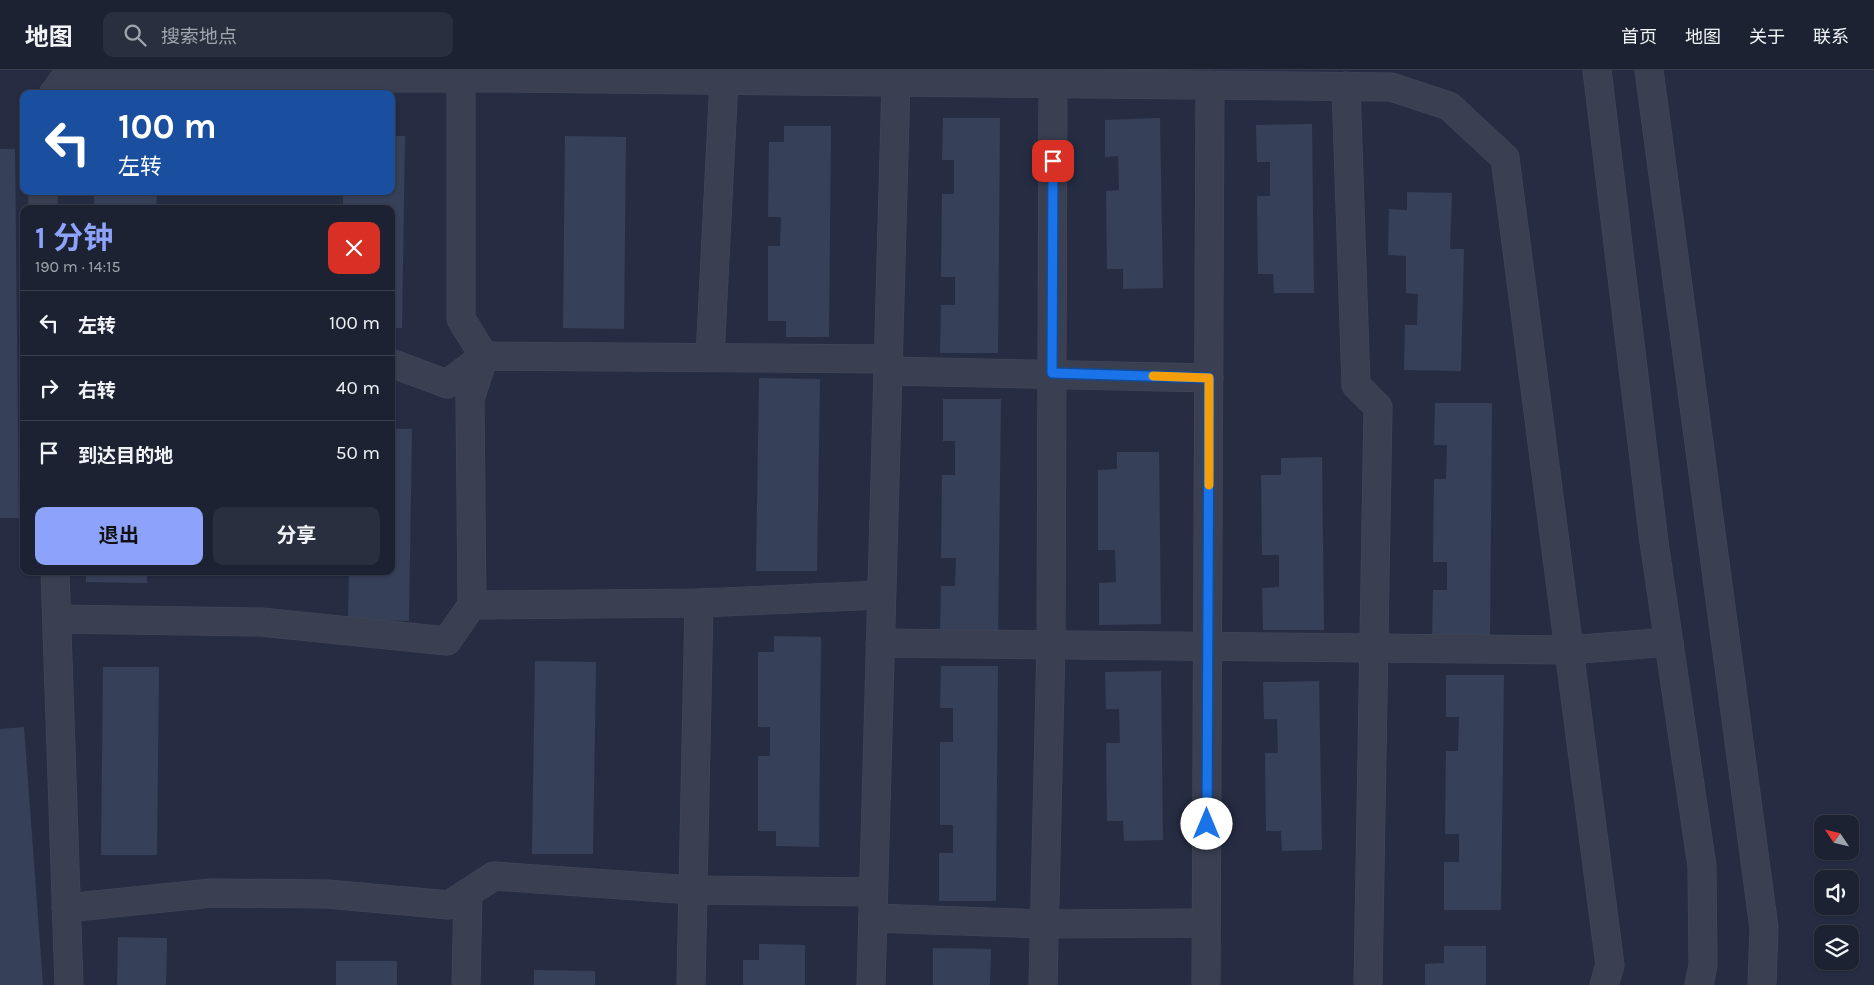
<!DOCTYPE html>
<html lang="zh">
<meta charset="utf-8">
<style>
body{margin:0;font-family:Karla,"Noto Sans SC",sans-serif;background:#292f3e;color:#f1f3f6;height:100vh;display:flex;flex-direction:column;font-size:19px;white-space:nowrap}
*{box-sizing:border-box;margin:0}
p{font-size:16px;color:#a0a4ac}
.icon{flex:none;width:28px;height:28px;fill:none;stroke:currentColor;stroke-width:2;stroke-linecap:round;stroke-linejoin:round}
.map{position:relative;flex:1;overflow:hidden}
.details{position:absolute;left:20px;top:135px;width:375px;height:370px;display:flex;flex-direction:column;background:#1c2232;border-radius:10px;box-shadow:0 1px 4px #0004,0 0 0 1px #3a3f4d}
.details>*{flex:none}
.banner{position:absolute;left:20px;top:20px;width:375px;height:105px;border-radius:10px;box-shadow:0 1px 4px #0004,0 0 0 1px #3a3f4d;background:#1a4fa0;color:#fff;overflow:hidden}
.needle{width:32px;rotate:305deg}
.fabs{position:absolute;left:1814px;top:745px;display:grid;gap:10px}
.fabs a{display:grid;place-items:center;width:45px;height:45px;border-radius:10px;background:#1c2232;box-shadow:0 1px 4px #0004,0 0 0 1px #3a3f4d;font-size:25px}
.pin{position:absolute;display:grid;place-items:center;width:42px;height:42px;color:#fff;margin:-21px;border-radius:10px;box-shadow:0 2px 8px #0006}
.me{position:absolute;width:55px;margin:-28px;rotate:0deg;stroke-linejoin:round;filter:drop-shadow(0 0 4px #0008)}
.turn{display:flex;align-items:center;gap:18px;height:105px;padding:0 15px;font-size:22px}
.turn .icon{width:65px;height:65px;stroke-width:2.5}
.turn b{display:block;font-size:35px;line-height:42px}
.round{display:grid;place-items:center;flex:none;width:52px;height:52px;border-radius:10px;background:#292f3e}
.headline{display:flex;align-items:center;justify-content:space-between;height:85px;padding:0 15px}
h1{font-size:30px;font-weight:700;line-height:38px;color:#8da3fb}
.primary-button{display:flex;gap:10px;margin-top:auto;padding:10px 15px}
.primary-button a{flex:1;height:58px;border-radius:10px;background:#8da3fb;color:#111;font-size:20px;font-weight:700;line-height:58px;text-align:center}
.primary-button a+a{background:#292f3e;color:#f1f3f6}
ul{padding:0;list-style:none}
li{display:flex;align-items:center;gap:15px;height:65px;padding:0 15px;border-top:1px solid #3a3f4d}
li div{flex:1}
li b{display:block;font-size:19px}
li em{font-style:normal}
header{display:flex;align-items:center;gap:30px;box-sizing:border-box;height:70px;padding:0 25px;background:#1c2232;border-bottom:1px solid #3a3f4d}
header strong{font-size:24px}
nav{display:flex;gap:28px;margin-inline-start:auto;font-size:18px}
.search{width:350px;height:45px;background:#292f3e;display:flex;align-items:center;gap:12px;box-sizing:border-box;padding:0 18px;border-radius:10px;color:#a0a4ac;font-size:19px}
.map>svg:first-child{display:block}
</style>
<header>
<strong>地图</strong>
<div class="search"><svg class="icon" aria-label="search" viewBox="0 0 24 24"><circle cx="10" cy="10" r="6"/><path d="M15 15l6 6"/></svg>搜索地点</div>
<nav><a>首页</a><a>地图</a><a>关于</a><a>联系</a></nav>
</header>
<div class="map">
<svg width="1874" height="915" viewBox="0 0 1874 915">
<rect width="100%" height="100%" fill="#262d43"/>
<g fill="#374059">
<polygon points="943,48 1000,48 998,283 940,283 941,235 955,235 955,207 941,207 942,124 954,124 954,90 942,90"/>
<polygon points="1160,48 1163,218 1123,219 1123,199 1107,199 1106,121 1119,120 1118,86 1105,87 1105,50"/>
<polygon points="1312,54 1314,223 1274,223 1273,204 1258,204 1257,126 1270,126 1270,92 1257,92 1256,55"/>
<polygon points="784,56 831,56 829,267 786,267 786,251 768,251 768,176 780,176 781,147 768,147 769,72 784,72"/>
<polygon points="391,66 405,66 402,258 391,258 391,139 343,139 343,121 391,121"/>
<polygon points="565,66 626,67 624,259 563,258"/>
<polygon points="0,79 15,79 19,448 0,448"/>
<polygon points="94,121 157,121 156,139 94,139"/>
<polygon points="1407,122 1452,123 1450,179 1464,179 1461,301 1404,300 1405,255 1417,255 1418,224 1406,223 1406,186 1388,185 1389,139 1407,140"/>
<polygon points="759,308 820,309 817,501 756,501"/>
<polygon points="943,329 1001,329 998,564 940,564 941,516 955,516 956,488 941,488 942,405 955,405 955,371 943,371"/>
<polygon points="1435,333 1492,333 1490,568 1432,568 1433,520 1447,520 1447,492 1433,492 1434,409 1446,409 1447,375 1434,375"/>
<polygon points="391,359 412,359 409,551 348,550 349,501 391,501"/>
<polygon points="1117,382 1159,382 1161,554 1099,555 1099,513 1116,512 1115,480 1098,480 1098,400 1117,399"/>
<polygon points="1322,387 1324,560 1263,560 1262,518 1279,517 1279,485 1262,485 1261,405 1281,405 1281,388"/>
<polygon points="86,501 147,501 147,513 86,512"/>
<polygon points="774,566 821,567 819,777 776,776 776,761 758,761 758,686 770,686 770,657 758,657 758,582 774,582"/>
<polygon points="535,591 596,592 593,784 532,784"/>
<polygon points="941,596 998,596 996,831 939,831 939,783 953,783 953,755 940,755 940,672 953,672 953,638 940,638"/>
<polygon points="103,597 159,597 157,785 101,785"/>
<polygon points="1161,601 1163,770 1124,771 1123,751 1107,751 1106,673 1120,673 1119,639 1106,639 1105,602"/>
<polygon points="1446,605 1504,605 1501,840 1444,840 1444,792 1459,792 1459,764 1445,764 1446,681 1458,681 1459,647 1446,647"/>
<polygon points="1319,611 1322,780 1282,781 1281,761 1266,761 1265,683 1278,683 1277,649 1264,649 1263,612"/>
<polygon points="24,657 43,915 0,915 0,659"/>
<polygon points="118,867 167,868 166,915 117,915"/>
<polygon points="759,874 805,875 805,915 743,915 743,890 759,890"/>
<polygon points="1444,876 1486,876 1486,915 1425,915 1425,894 1444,893"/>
<polygon points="933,878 991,879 990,915 933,915"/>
<rect x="336" y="891" width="61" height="24"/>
<polygon points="534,900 595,901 595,915 534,915"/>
</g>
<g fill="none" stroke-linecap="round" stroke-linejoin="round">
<g stroke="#44485c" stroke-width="29">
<g id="minor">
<polyline points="461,8 461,249 484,286 470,329 472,535"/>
<polyline points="1346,16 1356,315 1378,337 1368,915"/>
<polyline points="53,24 65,8 501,8 1391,17 1449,36 1505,88 1610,895 1604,915"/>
<polyline points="43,121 43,139"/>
<polyline points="710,287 724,10"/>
<polyline points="391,293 447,314 484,286 888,289"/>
<polyline points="888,301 1209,308"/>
<polyline points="55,501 69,915"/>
<polyline points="57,549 261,552 447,571 472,535 699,533 881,525"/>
<polyline points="880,573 1569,580 1669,572"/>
<polyline points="66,838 212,823 327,824 449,835 494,806 693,820 873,822"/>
<polyline points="873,848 1044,854 1206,853"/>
<polyline points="466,915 468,823"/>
<polyline points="691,915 699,533"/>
<polyline points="871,915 896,12"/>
<polyline points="1043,915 1051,574 1053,14"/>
<polyline points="1206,915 1210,15"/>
</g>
</g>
<g stroke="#44485c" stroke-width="29">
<g id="tertiary">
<polyline points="1597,0 1654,472 1702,796 1703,895 1699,915"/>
<polyline points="1649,0 1764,858 1762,915"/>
</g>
</g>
<use href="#minor" stroke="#3a4052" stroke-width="28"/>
<use href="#tertiary" stroke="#3a4052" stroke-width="28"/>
</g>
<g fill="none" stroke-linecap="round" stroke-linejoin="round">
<g stroke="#114b97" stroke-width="12">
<polyline id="route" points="1053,91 1052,303 1209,308 1207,754"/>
</g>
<use href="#route" stroke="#1a73e8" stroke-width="9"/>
<polyline stroke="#f59e0b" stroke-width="9" points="1153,306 1209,308 1209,415"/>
</g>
</svg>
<div class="fabs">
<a><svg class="needle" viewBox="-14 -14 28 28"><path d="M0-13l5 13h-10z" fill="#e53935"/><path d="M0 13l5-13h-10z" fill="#a0a4ac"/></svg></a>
<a><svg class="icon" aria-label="sound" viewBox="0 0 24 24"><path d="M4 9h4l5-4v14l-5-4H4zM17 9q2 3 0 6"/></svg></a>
<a><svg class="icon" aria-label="layers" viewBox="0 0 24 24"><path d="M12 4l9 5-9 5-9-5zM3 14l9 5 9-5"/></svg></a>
</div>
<div class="pin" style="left:1053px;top:91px;background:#d93025"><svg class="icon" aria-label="arrive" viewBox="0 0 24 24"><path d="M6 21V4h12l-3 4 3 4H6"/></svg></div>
<svg class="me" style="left:1207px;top:754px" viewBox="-20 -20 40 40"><circle r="19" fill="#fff"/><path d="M0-13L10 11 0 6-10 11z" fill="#1a73e8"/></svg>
<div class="banner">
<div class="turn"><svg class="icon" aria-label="left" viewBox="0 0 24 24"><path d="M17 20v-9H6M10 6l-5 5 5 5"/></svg><div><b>100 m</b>左转</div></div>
</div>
<section class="details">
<div class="headline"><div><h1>1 分钟</h1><p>190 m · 14:15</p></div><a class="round" style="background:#d93025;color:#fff"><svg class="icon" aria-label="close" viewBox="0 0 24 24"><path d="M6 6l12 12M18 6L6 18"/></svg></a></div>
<ul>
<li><svg class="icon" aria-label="left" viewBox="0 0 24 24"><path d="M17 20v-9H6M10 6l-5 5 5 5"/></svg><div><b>左转</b></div><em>100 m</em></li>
<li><svg class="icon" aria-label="right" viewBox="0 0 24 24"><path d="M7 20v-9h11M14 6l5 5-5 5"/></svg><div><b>右转</b></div><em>40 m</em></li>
<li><svg class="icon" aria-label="arrive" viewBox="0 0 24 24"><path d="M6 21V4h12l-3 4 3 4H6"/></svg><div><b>到达目的地</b></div><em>50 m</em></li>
</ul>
<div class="primary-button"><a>退出</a><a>分享</a></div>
</section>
</div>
